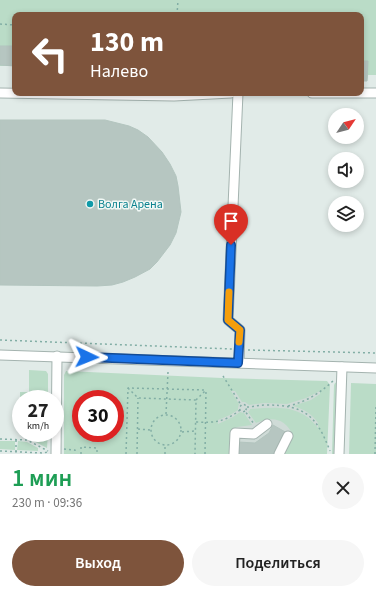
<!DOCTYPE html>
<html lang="ru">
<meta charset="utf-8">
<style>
body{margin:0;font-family:"Source Sans 3",sans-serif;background:#f6f6f6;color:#222;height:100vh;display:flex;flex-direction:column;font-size:15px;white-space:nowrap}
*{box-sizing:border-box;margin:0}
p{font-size:13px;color:#767676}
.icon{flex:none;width:22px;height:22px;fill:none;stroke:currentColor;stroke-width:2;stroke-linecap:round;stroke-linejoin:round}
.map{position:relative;height:454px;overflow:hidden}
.drawer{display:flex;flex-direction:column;background:#fff;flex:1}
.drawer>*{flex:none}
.guide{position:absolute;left:12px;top:12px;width:352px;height:84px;border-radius:8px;box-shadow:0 2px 6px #0003;background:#7e543c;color:#fff;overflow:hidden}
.needle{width:26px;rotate:55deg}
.buttons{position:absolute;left:328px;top:108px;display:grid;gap:8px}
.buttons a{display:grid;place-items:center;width:36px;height:36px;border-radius:50%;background:#fff;box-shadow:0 2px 6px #0003;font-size:20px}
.speed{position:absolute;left:12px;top:390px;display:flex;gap:8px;font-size:20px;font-weight:700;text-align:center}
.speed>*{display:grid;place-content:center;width:52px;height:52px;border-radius:50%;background:#fff;box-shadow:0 2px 6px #0003;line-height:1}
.speed small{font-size:10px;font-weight:400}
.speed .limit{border:6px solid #d22;background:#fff;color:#111}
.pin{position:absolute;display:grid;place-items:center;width:34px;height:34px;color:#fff;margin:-41px -17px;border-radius:50% 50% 50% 0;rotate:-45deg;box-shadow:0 0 4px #0007}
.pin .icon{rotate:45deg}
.me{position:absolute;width:44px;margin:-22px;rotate:92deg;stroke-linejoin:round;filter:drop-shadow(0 0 3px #0008)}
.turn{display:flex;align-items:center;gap:14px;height:84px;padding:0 12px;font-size:18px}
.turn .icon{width:52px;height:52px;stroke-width:2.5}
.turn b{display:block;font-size:28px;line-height:34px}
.round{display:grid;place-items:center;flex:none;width:42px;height:42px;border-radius:21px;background:#f6f6f6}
.headline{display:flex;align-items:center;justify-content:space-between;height:68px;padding:0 12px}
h1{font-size:24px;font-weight:600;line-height:30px;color:#1e9e55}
.cta{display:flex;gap:8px;margin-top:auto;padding:8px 12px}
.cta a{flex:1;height:46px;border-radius:24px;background:#7e543c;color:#fff;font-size:16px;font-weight:600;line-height:46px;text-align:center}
.cta a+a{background:#f6f6f6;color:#222}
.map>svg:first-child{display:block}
</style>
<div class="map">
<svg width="376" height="454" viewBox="0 0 376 454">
<rect width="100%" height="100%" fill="#e1ebe8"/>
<polygon fill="#cfdbd7" points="218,391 320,391 317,454 217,454"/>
<g fill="#badcc7" fill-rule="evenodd">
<polygon points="0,0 376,0 376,75 368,75 367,81 361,81 361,15 15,15 15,66 0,66"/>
<polygon points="29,370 46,371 48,374 48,398 21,399 21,430 20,430 20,392 29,392"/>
<path d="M66,371L222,378L327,381L330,385L327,454H284L293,435C285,418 272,416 256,423L248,412L250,410V409C276,407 301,404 318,428V423C312,414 304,409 293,406L311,400L320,394V391L306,398L287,404L264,403L249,405L245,402H242L235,391H231L239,404L238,408V410L230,415L218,420V424L233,417L240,412L244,413L252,425L237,427L231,431L230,434V454H64V375ZM81,399H115V433H81Z"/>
<polygon points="337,382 335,454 332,454 334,385 335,383"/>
<polygon points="351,383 376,384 376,454 349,454"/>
<polygon points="26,433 48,433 47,448 26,437"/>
<polygon points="0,441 15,441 15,450 0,449"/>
<polygon points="18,441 27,442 38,448 38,451 17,450"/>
</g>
<g fill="#b6c6c1" stroke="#b3c5bf">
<polygon points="0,46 15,46 15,66 0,65"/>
<polygon points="361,61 368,61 367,81 361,81"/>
<polygon points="0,120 105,120 129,126 138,130 148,137 162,152 170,164 176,176 178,186 181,212 176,233 170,245 157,262 150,269 135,277 123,282 112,285 97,286 0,285"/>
<polygon points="273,425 287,433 276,454 238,454 238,442 255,443 269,433"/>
</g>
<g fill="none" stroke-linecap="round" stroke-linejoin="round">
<g stroke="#a4b3af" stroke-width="11">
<g id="minor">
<polyline points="0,93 174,96 231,93"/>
<polyline points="238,93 228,320 240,330 239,363"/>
<polyline points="312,93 376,93"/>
<polyline points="0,355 376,368"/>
<polyline points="56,454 57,356"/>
<polyline points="234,454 235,433 254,434 267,424"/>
<polyline points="279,454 288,436"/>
<polyline points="339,454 342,367"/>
</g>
</g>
<g stroke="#82aea5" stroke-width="1.5" stroke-dasharray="2 3" stroke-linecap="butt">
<polyline points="177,15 178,0"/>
<polyline points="0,24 15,25"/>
<polyline points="0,340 232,349"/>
<polyline points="248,350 376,353"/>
<polyline points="223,376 241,405"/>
<polyline points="128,388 138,398 196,400 195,454"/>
<polyline points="196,400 206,390"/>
<path d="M288,406C306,402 320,393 333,381"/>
<path d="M247,407C253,407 259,405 265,405C305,405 316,415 330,451"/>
<path d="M245,411L243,412L240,410L239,408L242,404C246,404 248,408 245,411L254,424"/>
<polyline points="166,414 168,372"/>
<circle cx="166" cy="430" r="15"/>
<path d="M196,422C214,423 225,422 240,410"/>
<polyline points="138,429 151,430"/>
<polyline points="182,432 195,431"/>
<polyline points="0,439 27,440 48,451"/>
<polyline points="64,449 75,450 75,454"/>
<polyline points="0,451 43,453 48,452"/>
<polyline points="16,452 16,440"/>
<polyline points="81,454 81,447 97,448 97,454"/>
<polyline points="126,454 128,388 206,390"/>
<polyline points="137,454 138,398"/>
<polyline points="165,454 165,446"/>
<polyline points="205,454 206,390"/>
<polyline points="375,454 376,405"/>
</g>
<use href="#minor" stroke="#fff" stroke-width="9"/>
</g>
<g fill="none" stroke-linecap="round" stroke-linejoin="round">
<g stroke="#114b97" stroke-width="10">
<polyline id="route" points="87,357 238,363 240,330 228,320 231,245"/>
</g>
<use href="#route" stroke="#1a73e8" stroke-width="7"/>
<polyline stroke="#f59e0b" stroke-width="7" points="229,292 228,320 240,330 239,342"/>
</g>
<circle fill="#0f9aa8" stroke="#f1f8f5" stroke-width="1.5" cx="90" cy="204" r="4"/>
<g text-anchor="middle" stroke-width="3" stroke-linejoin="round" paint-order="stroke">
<g font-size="12" fill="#0d838f" stroke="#f1f8f5" text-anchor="start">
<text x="98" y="208">Волга Арена</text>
</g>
</g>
</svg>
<div class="buttons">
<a><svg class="needle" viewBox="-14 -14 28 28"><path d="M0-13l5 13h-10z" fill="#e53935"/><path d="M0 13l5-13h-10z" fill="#767676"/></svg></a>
<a><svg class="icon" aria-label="sound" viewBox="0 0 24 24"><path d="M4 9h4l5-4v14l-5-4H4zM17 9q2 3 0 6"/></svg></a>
<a><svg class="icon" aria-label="layers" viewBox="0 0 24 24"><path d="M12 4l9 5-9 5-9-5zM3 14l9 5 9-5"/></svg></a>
</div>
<div class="speed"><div>27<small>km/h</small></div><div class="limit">30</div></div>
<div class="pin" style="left:231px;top:245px;background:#d93025"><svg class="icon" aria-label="arrive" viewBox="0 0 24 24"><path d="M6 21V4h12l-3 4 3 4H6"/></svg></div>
<svg class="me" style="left:87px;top:357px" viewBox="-20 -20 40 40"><path d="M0-17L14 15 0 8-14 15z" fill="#1a73e8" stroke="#fff" stroke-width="4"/></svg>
<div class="guide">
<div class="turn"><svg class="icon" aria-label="left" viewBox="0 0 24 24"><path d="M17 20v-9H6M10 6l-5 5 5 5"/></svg><div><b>130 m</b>Налево</div></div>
</div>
</div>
<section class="drawer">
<div class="headline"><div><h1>1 мин</h1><p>230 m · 09:36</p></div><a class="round"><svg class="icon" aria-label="close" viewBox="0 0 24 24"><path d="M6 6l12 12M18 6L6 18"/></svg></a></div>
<div class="cta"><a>Выход</a><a>Поделиться</a></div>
</section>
